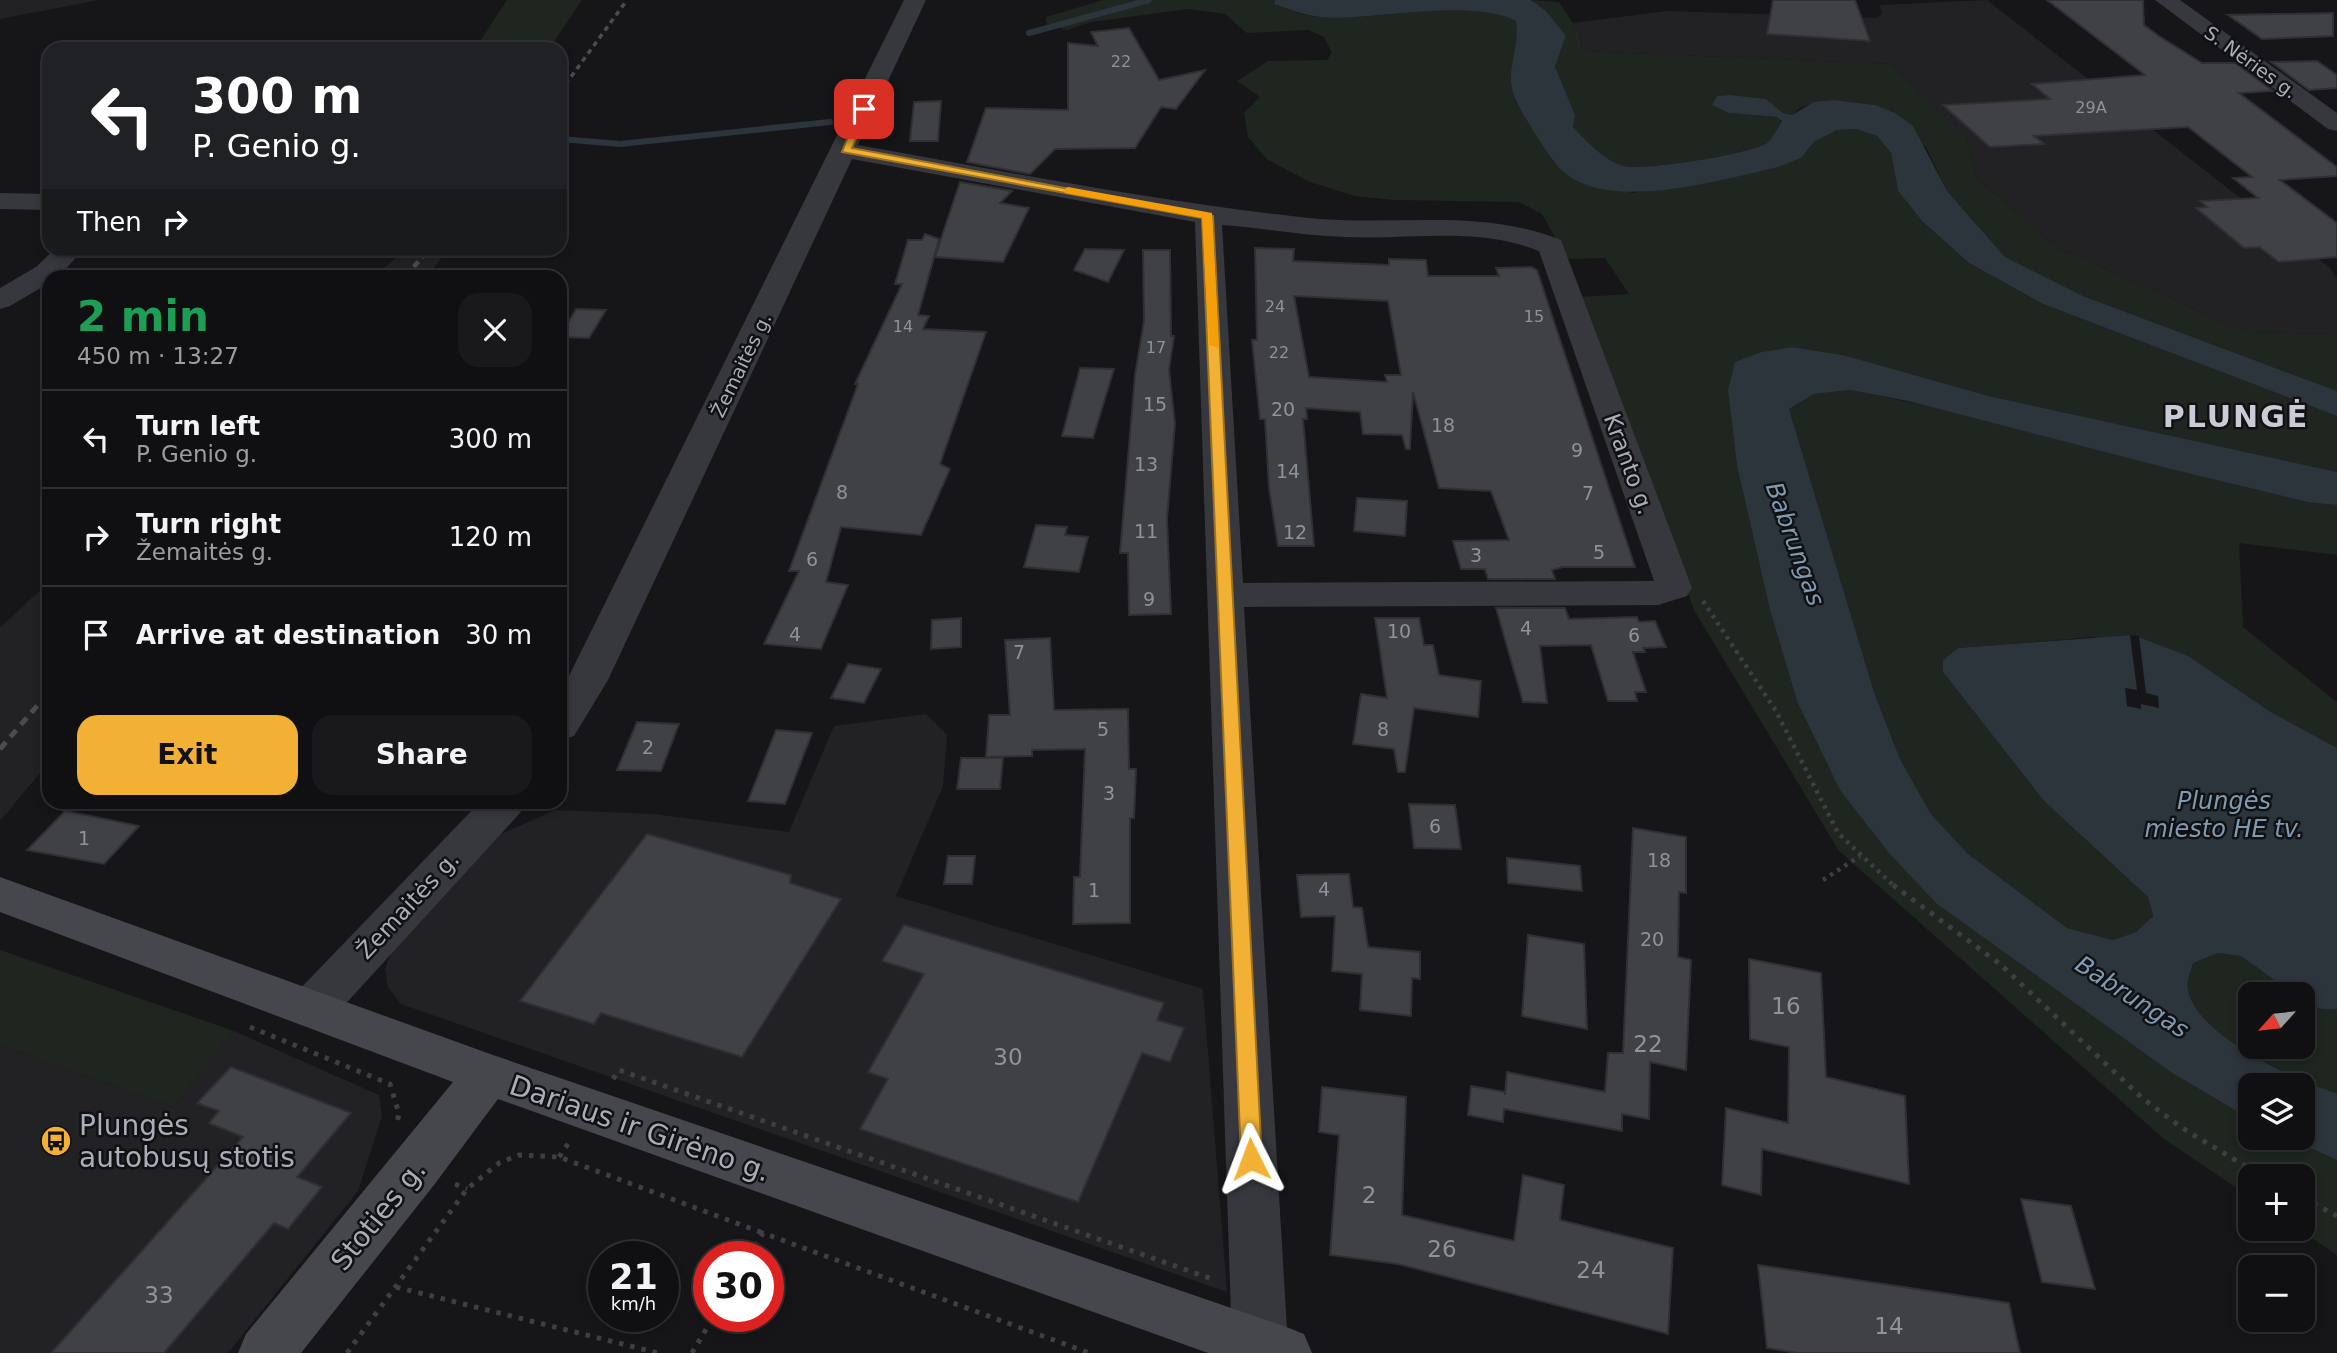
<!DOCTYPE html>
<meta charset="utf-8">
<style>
body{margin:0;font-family:"DejaVu Sans",sans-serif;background:#19191b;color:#f1f3f6;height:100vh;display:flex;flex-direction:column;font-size:26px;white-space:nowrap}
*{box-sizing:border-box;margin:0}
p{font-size:23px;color:#9c9d9f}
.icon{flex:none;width:38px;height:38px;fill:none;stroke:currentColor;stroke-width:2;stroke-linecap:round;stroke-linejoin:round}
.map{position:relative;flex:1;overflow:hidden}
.panel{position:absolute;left:42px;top:270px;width:525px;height:539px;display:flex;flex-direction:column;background:#101012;border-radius:21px;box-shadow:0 4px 10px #0003,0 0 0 2px #303032}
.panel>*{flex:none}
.hud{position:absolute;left:42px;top:42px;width:525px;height:214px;border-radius:21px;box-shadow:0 4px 10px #0003,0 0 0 2px #303032;background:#202124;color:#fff;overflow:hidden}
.needle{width:46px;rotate:243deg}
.fabs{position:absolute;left:2238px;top:982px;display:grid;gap:14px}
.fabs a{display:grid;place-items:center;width:77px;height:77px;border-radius:14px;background:#101012;box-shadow:0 4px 10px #0003,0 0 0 2px #303032;font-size:35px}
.speed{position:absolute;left:588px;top:1241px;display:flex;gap:14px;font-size:35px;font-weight:700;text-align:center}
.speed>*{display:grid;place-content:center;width:91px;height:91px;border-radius:50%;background:#101012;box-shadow:0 4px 10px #0003,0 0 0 2px #303032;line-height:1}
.speed small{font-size:18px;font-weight:400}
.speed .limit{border:10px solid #d22;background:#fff;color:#111}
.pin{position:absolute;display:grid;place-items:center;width:60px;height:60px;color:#fff;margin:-30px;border-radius:14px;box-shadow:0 4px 10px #0006}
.me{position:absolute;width:77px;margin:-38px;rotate:357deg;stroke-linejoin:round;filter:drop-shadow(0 0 5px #0008)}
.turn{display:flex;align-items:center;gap:24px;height:147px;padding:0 35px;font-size:32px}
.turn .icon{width:91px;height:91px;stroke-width:2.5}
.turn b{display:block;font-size:49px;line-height:60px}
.then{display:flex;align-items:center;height:66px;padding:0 35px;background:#0003;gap:14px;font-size:26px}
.round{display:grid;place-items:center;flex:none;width:74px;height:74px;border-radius:21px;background:#19191b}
.headline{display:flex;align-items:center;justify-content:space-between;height:119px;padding:0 35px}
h1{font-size:42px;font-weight:800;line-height:52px;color:#1e9e55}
.primary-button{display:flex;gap:14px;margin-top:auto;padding:14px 35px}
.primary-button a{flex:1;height:80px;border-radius:21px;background:#f2b134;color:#111;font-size:28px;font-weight:800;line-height:80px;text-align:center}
.primary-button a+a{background:#19191b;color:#f1f3f6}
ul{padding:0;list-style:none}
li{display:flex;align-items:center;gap:21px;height:98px;padding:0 35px;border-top:2px solid #303032}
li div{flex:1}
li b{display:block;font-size:26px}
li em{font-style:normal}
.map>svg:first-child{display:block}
</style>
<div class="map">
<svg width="2337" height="1353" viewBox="0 0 2337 1353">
<rect width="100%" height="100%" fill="#161618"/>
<g fill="#222225">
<polygon points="0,0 99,0 0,19"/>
<polygon points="1987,0 2330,268 2337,279 2337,334 2245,332 2055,246 1976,177 1967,137 1891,64 1582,51 1580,34 1573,23 1667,11 1876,18 1882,14 1880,5"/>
<polygon points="405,249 405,248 448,249 428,276 376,276"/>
<polygon points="49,582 49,762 0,821 0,628"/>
<polygon points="926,714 947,735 943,786 896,896 1203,989 1227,1292 401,1004 388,987 385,969 392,951 499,835 555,810 654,814 789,832 834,726"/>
<polygon points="234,1031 379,1095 382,1116 358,1191 228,1353 0,1353 0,1045 173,1107"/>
</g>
<g fill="#1e261f">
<polygon points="507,0 582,0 549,49 475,49"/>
<path d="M1103,0H1275L1274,4C1295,13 1314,18 1337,18C1386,17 1477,0 1516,21L1519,37L1511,86L1516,102L1553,162L1632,193L1779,167L1801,158L1814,142L1837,130L1856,129L1877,136L1891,153L1898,191L1923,222L1969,263L2043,304L2337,416V472L1989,396L1843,355L1792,347L1762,352L1728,390L1737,466L1770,610L1797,701L1937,904L2172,1073L2250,1119V1138H2288L2337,1160V1255L2298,1229L2303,1228V1176H2250V1197L2164,1139L1839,851L1694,610L1581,297L1629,294L1605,258L1567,259L1542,214L1519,202L1394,200L1355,196L1310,182L1268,160L1248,137L1244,113L1260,97L1237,81L1268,61L1327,60L1332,53L1324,37L1308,30L1247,33L1225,14L1188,9L1091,22L1067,30L1047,25L1046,17Z"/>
<path d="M1531,0L1559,2L1580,34L1582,51L1891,64L1967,137L1976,177L2055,246L2245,332L2337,334V391L2083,296L2005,257L1947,191L1926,147L1875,105L1835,100L1801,107L1792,115L1783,113L1766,99L1731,95L1729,113L1777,117L1782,120C1778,127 1773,138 1767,143C1752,153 1642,171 1624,166C1603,160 1588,142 1573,127L1575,115L1555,66L1546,11Z"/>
<path d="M1850,390C1970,412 2088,449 2207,477C2250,488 2293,500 2337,505V555L2239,543L2243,627L2337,702V748L2269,711L2095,637L1958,648L1943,660V672L2044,801L2148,897L2153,916L2136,932L2113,940L2067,928L1967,853L1931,814L1900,759L1874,692L1789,409L1814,394Z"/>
<polygon points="0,950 234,1031 173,1107 0,1045"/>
<path d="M2218,953L2241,956L2294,994H2250V1046H2303V1001L2329,1010L2337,1009V1093C2297,1082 2196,1035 2188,990C2186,982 2191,971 2193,963Z"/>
</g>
<g fill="#2c353c">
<path d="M1275,0H1531L1546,11L1566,36L1555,66L1575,115L1573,127C1588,142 1603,160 1624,166C1642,171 1751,154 1767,143C1773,138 1778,127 1782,121L1777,117L1729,113L1712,105L1717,96L1731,95L1766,99L1783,113L1792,115L1814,102L1835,100L1875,105L1895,113L1913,126L1947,191L2005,257L2083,296L2337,391V416L2043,304L1969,263L1923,222L1898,191L1891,153L1877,136L1856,129L1837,130L1814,142L1801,158L1779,167C1723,179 1614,212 1566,174C1552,163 1544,147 1534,132C1526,118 1516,105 1512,89C1507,71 1520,43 1516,21C1477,0 1385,17 1337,18C1314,18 1295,12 1274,4Z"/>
<path d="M1792,347L1843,355L1989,396L2337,472V505L2308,502L2167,468L1908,401L1850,390L1814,394L1789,409L1874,692L1900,759L1931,814L1967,853L2067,928L2113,940L2136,932L2153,916L2148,897L2044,801L1943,672V660L1958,648L2133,635L2188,656L2269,711L2337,748V1009C2325,1011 2313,1007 2303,1001V994H2294L2241,956L2218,953L2193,963C2191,971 2186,982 2188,990C2196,1035 2297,1082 2337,1093V1160L2288,1138H2303V1085H2250V1119L2172,1073L1937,904L1889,853L1840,790L1797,701L1770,610L1737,466L1728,390L1735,362L1762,352Z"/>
</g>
<polygon fill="#161618" points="2130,635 2139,636 2146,693 2158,696 2159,708 2141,704 2141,709 2127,706 2125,688 2137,690"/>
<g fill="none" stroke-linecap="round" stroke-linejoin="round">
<g stroke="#2c353c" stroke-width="6">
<polyline points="1029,33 1149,0"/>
<polyline points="560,139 620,144 830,122"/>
</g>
</g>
<g fill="#404145" stroke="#303034" stroke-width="2" fill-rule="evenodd">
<polygon points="1773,0 1855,0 1870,41 1767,34"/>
<polygon points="2047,0 2143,0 2144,25 2159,36 2202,63 2235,63 2273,91 2239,93 2337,167 2337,176 2280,180 2337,223 2337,257 2279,262 2259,247 2244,248 2196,208 2207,207 2200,201 2258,198 2233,178 2252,177 2188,127 2034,136 2044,144 1990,147 1943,105 2050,99 2032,84 2145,75"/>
<polygon points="2333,13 2333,36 2262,39 2228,15"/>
<polygon points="1129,28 1159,80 1205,70 1176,109 1161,107 1135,148 1055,149 1030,174 967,162 986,108 1068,110 1068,43 1098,46 1091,32"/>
<polygon points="2317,61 2337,75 2337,88 2309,90 2271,62"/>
<polygon points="941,101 938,141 910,141 914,102"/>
<polygon points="960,182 1012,191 1000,203 1029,208 1003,262 935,257"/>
<polygon points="925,234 939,239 918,315 929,316 923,329 986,332 940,464 950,469 921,535 841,527 826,582 848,585 821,649 764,644 799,571 789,571 858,384 855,384 902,284 895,284 908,240 922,240"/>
<path d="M1255,248L1294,249L1293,261L1389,265V259L1426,260L1428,276H1499L1496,268L1531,267L1537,270L1635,567H1563L1552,570L1555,579H1488L1485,569H1461L1453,541L1509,540L1491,491L1439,488L1413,392L1410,449H1406L1402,435L1363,434L1360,412L1306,408L1307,419H1303L1314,546H1278L1269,488L1265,419H1260L1252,340H1257ZM1294,296L1388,301L1401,375H1385L1387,382L1309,377Z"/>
<polygon points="1085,249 1124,250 1108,282 1074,270"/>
<polygon points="1143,250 1170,250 1171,336 1174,336 1169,370 1175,424 1167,518 1171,614 1129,615 1128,553 1120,553 1135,375 1144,321"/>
<polygon points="576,309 606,310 589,338 560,337"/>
<polygon points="1080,368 1114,369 1093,438 1062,436"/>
<polygon points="1357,498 1407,501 1405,536 1354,531"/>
<polygon points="1036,525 1067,527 1065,535 1088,537 1079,572 1024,567"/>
<polygon points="1496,608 1565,608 1569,619 1637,617 1639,622 1655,621 1666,647 1643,648 1645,652 1633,652 1646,692 1635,692 1637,701 1608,701 1591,645 1540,646 1547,703 1523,702"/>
<polygon points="961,618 961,647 931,649 932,620"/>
<polygon points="1375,618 1419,618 1424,645 1433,645 1439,675 1481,681 1478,717 1414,708 1405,772 1398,772 1394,749 1353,744 1361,694 1387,698"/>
<polygon points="1050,638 1054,710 1128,709 1129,769 1136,769 1134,818 1130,818 1130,923 1073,924 1074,877 1080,877 1085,749 1032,750 1032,756 986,757 989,715 1010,715 1005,640"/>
<polygon points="848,664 881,669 864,703 831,698"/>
<polygon points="637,722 679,724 661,771 617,770"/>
<polygon points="776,730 812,733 785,804 748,801"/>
<polygon points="961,758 1003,758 1000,789 957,789"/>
<polygon points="1409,804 1455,805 1461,849 1414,848"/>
<polygon points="65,811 91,816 139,826 104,864 27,850"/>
<polygon points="1633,828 1686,837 1686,893 1679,892 1678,957 1691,960 1686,1070 1650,1062 1649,1119 1622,1114 1622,1131 1504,1109 1503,1122 1468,1115 1471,1086 1505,1092 1505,1095 1507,1072 1605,1092 1608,1053 1623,1053"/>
<polygon points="647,834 791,875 790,883 841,899 742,1057 601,1013 594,1024 520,1001"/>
<polygon points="948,856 975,856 972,884 944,884"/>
<polygon points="1507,858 1580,866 1582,891 1508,883"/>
<polygon points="1349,874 1353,907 1362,908 1368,947 1420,952 1420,979 1412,978 1411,1016 1360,1010 1362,974 1332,971 1335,916 1301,917 1297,875"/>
<polygon points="904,925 1164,1003 1157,1020 1184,1028 1170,1062 1142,1053 1078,1202 860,1129 888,1079 868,1072 924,974 882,961"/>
<polygon points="1528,935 1584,944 1587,1029 1522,1016"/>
<polygon points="1749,959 1821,973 1826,1077 1905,1096 1909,1184 1762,1149 1761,1195 1722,1185 1726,1108 1788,1123 1789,1047 1750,1039"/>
<polygon points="231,1067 351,1113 297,1177 322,1187 288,1229 274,1223 164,1353 51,1353 243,1137 209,1123 219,1111 197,1103"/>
<polygon points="1322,1087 1406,1097 1402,1215 1514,1241 1523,1175 1564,1185 1560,1220 1673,1248 1668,1334 1398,1264 1330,1255 1339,1135 1319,1132"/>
<polygon points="2021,1199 2071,1206 2095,1289 2042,1282"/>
<polygon points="1758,1265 2009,1303 2020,1353 1798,1353 1767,1348"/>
</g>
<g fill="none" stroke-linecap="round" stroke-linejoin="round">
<polyline stroke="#3d3f44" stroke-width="2.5" stroke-dasharray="2.5 3.5" stroke-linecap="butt" points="560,168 565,169"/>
<g stroke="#3d3f44" stroke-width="4.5" stroke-dasharray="3.5 5" stroke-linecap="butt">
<polyline points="1703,601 1776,711 1838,833 1895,887"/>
<polyline points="1823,880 1860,856"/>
</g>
<g stroke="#3d3f44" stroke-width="5" stroke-dasharray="4.5 7" stroke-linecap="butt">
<polyline points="1893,885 2000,964 2141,1097 2182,1128 2262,1176"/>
<polyline points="250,1027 390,1084 399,1114 397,1122"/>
<polyline points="613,1079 619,1070 1215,1280"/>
<polyline points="559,1157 570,1141"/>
<polyline points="455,1184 467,1189"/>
<polyline points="2303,1198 2337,1216"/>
<polyline points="749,1256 763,1233 1089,1353"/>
<polyline points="396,1287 658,1353"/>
<polyline points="347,1353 467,1189 499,1163 519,1155 559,1157 763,1233"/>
<polyline points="692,1353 714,1316"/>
</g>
<g fill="#37383d" fill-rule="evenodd">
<path d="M904,0H926L858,145C1008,172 1157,202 1309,218C1394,227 1479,207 1561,240L1692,588L1687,596L1658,605L1244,607L1288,1346L1285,1353H1235L1232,1346L1195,222L852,159L608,680L574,736L560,740V694ZM1222,225C1263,228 1304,236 1346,237C1411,240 1477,226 1539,251L1654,581L1243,583Z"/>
<polygon points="2155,0 2180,0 2337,113 2337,131 2328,129"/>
<polygon points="0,193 49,194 49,210 0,209"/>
<polygon points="56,248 85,248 59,276 49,276 49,283 10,306 0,309 0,288 36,267"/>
<polygon points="480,802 526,802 520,813 329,1022 312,1027 295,1022 289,1008 295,994"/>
</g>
<polygon fill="#45474d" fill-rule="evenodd" points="0,877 493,1055 1284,1326 1304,1334 1312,1353 1208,1353 498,1099 434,1185 301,1353 238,1353 246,1334 453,1082 0,912"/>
<polyline stroke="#4a4c52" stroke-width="3.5" stroke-dasharray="5 4.5" stroke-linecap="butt" points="560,92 627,0"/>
<polyline stroke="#4a4c52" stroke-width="4.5" stroke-dasharray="7 5" stroke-linecap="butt" points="406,276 430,248"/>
<polyline stroke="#4a4c52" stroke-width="5" stroke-dasharray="9 7" stroke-linecap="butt" points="0,749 49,692"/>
</g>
<polygon fill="#f2b134" stroke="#9d7322" stroke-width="2" points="864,106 869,109 852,148 1213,216 1262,1159 1258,1166 1251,1168 1244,1166 1241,1159 1202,218 842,152 859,109"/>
<polygon fill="#f59e0b" points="1068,187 1212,213 1219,348 1209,345 1202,218 1065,193 1063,190"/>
<defs>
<g id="bus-disc" transform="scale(1.575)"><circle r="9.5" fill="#f2b134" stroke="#111113"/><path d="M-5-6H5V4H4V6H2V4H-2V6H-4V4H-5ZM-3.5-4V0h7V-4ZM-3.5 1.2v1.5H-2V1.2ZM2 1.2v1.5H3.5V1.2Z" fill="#111"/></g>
</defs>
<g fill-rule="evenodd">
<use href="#bus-disc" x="56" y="1141"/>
</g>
<g text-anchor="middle" stroke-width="5" stroke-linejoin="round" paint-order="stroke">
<g font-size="16" fill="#8e929b">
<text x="1121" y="67">22</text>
<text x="2091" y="113">29A</text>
<text x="1275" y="312">24</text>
<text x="1534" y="322">15</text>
<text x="903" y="332">14</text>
<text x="1156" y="353">17</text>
<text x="1279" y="358">22</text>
</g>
<g font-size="19" fill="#a8adb8" stroke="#111113">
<text transform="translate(2251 62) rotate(36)" y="7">S. Nėries g.</text>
<text transform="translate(741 365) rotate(-64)" y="7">Žemaitės g.</text>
</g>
<g font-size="19" fill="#8e929b">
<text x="1155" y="411">15</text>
<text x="1283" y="416">20</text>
<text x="1443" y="432">18</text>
<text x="1577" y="457">9</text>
<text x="1146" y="471">13</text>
<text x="1288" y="478">14</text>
<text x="842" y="499">8</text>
<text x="1588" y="500">7</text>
<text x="1146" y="538">11</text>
<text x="1295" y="539">12</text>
<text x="1599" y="559">5</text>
<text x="1476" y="562">3</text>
<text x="812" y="566">6</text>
<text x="1149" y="606">9</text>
<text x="1526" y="635">4</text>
<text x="1399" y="638">10</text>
<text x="795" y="641">4</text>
<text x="1634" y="642">6</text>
<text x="1019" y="659">7</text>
<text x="1103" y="736">5</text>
<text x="1383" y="736">8</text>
<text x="648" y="754">2</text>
<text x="1109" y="800">3</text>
<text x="1435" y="833">6</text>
<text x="84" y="845">1</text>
<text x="1659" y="867">18</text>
<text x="1324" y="896">4</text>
<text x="1094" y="897">1</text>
<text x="1652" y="946">20</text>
</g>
<g font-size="23" fill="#a8adb8" stroke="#111113">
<text transform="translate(1629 464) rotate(70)" y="8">Kranto g.</text>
<text transform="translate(408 905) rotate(-47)" y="8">Žemaitės g.</text>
</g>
<g font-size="23" fill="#8e929b">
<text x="1786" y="1014">16</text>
<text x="1648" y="1052">22</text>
<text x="1008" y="1065">30</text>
<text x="1369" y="1203">2</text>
<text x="1442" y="1257">26</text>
<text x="1591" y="1278">24</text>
<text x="159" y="1303">33</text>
<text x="1889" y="1334">14</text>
</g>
<g font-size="24" font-style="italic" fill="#7f9bb3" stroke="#111113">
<text transform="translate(1795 544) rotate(70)" y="8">Babrungas</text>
<text x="2224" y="809">Plungės<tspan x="2224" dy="28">miesto HE tv.</tspan></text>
<text transform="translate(2132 997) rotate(33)" y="8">Babrungas</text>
</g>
<g font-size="28" fill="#a8adb8" stroke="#111113" text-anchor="start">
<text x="79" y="1135">Plungės<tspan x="79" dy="32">autobusų stotis</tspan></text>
</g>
<g font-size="28" fill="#a8adb8" stroke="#111113">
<text transform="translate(640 1128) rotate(19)" y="10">Dariaus ir Girėno g.</text>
<text transform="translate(378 1215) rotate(-51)" y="10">Stoties g.</text>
</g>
<g font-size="30" font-weight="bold" letter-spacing="2" fill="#c9ccd4" stroke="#111113">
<text x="2236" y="427">PLUNGĖ</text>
</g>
</g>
</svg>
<div class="fabs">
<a><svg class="needle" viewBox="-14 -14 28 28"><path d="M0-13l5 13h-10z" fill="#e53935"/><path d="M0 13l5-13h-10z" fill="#9c9d9f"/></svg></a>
<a><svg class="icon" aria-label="layers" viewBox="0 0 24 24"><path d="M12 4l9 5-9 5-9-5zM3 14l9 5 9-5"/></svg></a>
<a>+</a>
<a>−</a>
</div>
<div class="speed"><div>21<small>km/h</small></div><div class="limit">30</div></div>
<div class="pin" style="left:864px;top:109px;background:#d93025"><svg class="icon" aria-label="arrive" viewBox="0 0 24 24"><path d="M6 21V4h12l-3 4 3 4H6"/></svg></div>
<svg class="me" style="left:1251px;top:1159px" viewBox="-20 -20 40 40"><path d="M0-17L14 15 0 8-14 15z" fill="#f2b134" stroke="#fff" stroke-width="4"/></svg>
<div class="hud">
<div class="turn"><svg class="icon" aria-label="left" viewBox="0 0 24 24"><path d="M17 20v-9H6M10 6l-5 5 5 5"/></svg><div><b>300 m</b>P. Genio g.</div></div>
<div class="then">Then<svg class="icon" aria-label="right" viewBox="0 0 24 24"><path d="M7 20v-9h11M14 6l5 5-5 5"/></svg></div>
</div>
<section class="panel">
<div class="headline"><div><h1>2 min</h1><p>450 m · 13:27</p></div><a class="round"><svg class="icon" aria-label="close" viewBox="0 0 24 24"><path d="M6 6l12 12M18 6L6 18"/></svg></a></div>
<ul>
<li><svg class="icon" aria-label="left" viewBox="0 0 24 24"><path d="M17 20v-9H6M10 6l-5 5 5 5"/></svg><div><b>Turn left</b><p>P. Genio g.</p></div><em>300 m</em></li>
<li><svg class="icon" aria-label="right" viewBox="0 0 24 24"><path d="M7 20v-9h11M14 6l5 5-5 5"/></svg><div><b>Turn right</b><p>Žemaitės g.</p></div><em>120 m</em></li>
<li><svg class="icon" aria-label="arrive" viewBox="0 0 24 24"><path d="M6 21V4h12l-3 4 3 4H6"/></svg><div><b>Arrive at destination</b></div><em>30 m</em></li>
</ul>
<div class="primary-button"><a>Exit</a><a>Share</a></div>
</section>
</div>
